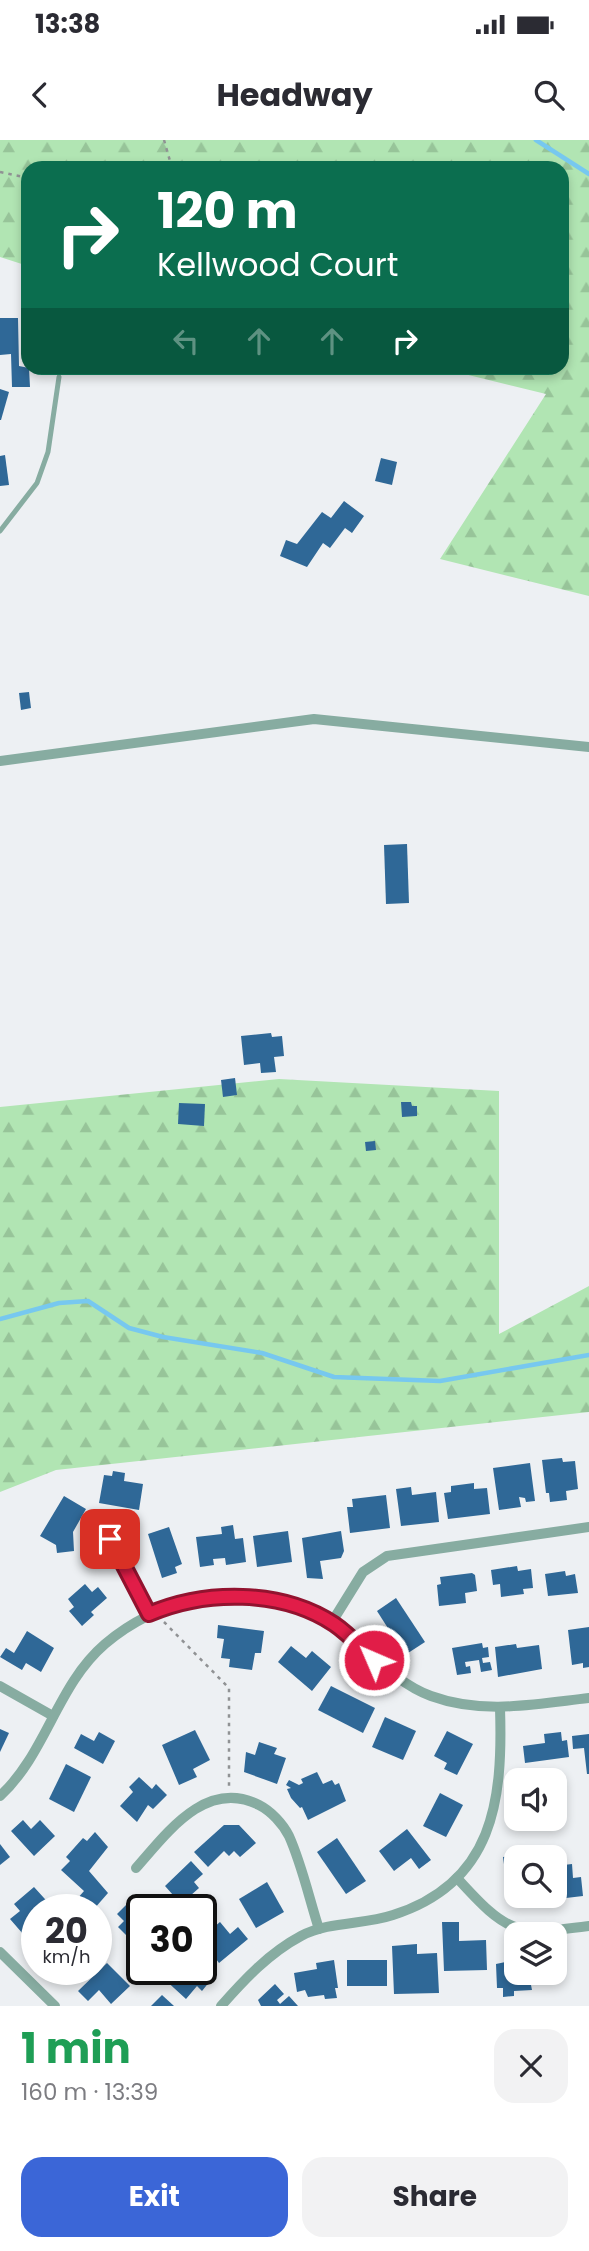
<!DOCTYPE html>
<meta charset="utf-8">
<style>
body{margin:0;font-family:Poppins,sans-serif;background:#f2f2f3;color:#2b2b33;height:100vh;display:flex;flex-direction:column;font-size:26px;white-space:nowrap}
*{box-sizing:border-box;margin:0}
p{font-size:23px;color:#7c7c81}
.icon{flex:none;width:38px;height:38px;fill:none;stroke:currentColor;stroke-width:2;stroke-linecap:round;stroke-linejoin:round}
.map{position:relative;height:1866px;overflow:hidden}
.side{display:flex;flex-direction:column;background:#fff;flex:1}
.side>*{flex:none}
.banner{position:absolute;left:21px;top:21px;width:548px;height:214px;border-radius:21px;box-shadow:0 4px 10px #0003;background:#0b6e4f;color:#fff;overflow:hidden}
.buttons{position:absolute;left:504px;top:1628px;display:grid;gap:14px}
.buttons a{display:grid;place-items:center;width:63px;height:63px;border-radius:14px;background:#fff;box-shadow:0 4px 10px #0003;font-size:35px}
.speed{position:absolute;left:21px;top:1754px;display:flex;gap:14px;font-size:35px;font-weight:700;text-align:center}
.speed>*{display:grid;place-content:center;width:91px;height:91px;border-radius:50%;background:#fff;box-shadow:0 4px 10px #0003;line-height:1}
.speed small{font-size:18px;font-weight:400}
.speed .limit{border:4px solid #111;border-radius:10px;background:#fff;color:#111}
.pin{position:absolute;display:grid;place-items:center;width:60px;height:60px;color:#fff;margin:-30px;border-radius:14px;box-shadow:0 4px 10px #0006}
.me{position:absolute;width:77px;margin:-38px;rotate:315deg;stroke-linejoin:round;filter:drop-shadow(0 0 5px #0008)}
.turn{display:flex;align-items:center;gap:24px;height:147px;padding:0 21px;font-size:32px}
.turn .icon{width:91px;height:91px;stroke-width:2.5}
.turn b{display:block;font-size:49px;line-height:60px}
.lanes{display:flex;align-items:center;height:66px;padding:0 21px;background:#0003;justify-content:center;gap:35px;direction:ltr}
.lanes .off{opacity:.35}
.round{display:grid;place-items:center;flex:none;width:74px;height:74px;border-radius:21px;background:#f2f2f3}
.summary{display:flex;align-items:center;justify-content:space-between;height:119px;padding:0 21px}
h1{font-size:42px;font-weight:700;line-height:52px;color:#1e9e55}
.button{display:flex;gap:14px;margin-top:auto;padding:14px 21px}
.button a{flex:1;height:80px;border-radius:21px;background:#3b66d7;color:#fff;font-size:28px;font-weight:700;line-height:80px;text-align:center}
.button a+a{background:#f2f2f3;color:#2b2b33}
.status{display:flex;justify-content:space-between;align-items:center;height:49px;padding:0 35px;background:#fff;direction:ltr}
.status svg{height:19px;fill:currentColor}
header{display:flex;justify-content:space-between;align-items:center;height:91px;padding:0 21px;background:#fff;font-size:32px;font-weight:700}
.map>svg:first-child{display:block}
</style>
<div class="status"><b>13:38</b><svg viewBox="0 0 49 12"><path d="M0 12V9h3v3zM5 12V6h3v6zM10 12V3h3v9zM15 12V0h3v12zM26 1h20v11H26zM47 4h2v5h-2z"/></svg></div>
<header><svg class="icon" aria-label="back" viewBox="0 0 24 24"><path d="M15 5l-7 7 7 7"/></svg>Headway<svg class="icon" aria-label="search" viewBox="0 0 24 24"><circle cx="10" cy="10" r="6"/><path d="M15 15l6 6"/></svg></header>
<div class="map">
<svg width="589" height="1866" viewBox="0 0 589 1866">
<defs>
<pattern id="forest-firs" width="22" height="20" patternUnits="userSpaceOnUse" patternTransform="scale(1.75)"><rect width="22" height="20" fill="#b1e5b3"/><path d="M5 1l3.5 6h-7zM16 11l3.5 6h-7z" fill="#97c499"/></pattern>
</defs>
<rect width="100%" height="100%" fill="#edf0f3"/>
<g fill="url(#forest-firs)">
<polygon points="0,0 589,0 589,456 440,419 546,254 440,228 562,228 562,28 28,28 28,126 0,117"/>
<polygon points="279,939 499,951 499,1194 589,1146 589,1272 56,1330 0,1352 0,967"/>
</g>
<g fill="none" stroke-linecap="round" stroke-linejoin="round">
<g stroke="#77c8ef" stroke-width="4.5">
<polyline points="536,0 589,34"/>
<polyline points="0,1179 59,1163 88,1161 129,1188 163,1197 262,1213 334,1237 440,1241 589,1215"/>
</g>
</g>
<g fill="#2f6897">
<polygon points="0,178 18,178 19,226 29,228 30,247 12,247 11,214 0,215"/>
<polygon points="0,249 9,252 1,280 0,280"/>
<polygon points="5,315 9,345 0,346 0,316"/>
<polygon points="381,318 397,322 392,345 375,341"/>
<polygon points="344,361 364,376 352,393 345,388 330,408 323,403 307,427 280,416 286,400 297,404 322,372 331,378"/>
<polygon points="29,552 31,568 21,570 19,553"/>
<polygon points="407,704 409,763 386,764 384,705"/>
<polygon points="271,893 272,897 282,896 284,916 274,917 276,932 261,933 260,923 244,925 241,896"/>
<polygon points="235,938 237,955 223,957 221,940"/>
<polygon points="401,962 411,962 412,966 417,966 417,976 402,977"/>
<polygon points="179,963 205,964 204,986 178,984"/>
<polygon points="375,1001 376,1010 366,1011 365,1002"/>
<polygon points="562,1318 563,1322 575,1321 578,1349 566,1351 567,1360 550,1362 549,1353 546,1353 542,1320"/>
<polygon points="530,1323 535,1361 526,1362 525,1358 519,1357 521,1367 499,1370 493,1328"/>
<polygon points="113,1331 125,1333 124,1341 143,1344 139,1370 99,1363 104,1335 112,1336"/>
<polygon points="474,1343 474,1349 487,1348 490,1374 448,1379 444,1353 451,1352 451,1346"/>
<polygon points="411,1347 412,1355 436,1352 439,1382 401,1386 396,1349"/>
<polygon points="386,1355 390,1388 350,1393 347,1367 353,1367 352,1359"/>
<polygon points="64,1356 86,1369 73,1392 74,1411 57,1413 56,1405 40,1396"/>
<polygon points="233,1385 235,1399 243,1398 246,1422 226,1425 225,1418 213,1419 214,1425 200,1427 196,1397 222,1394 221,1387"/>
<polygon points="169,1387 182,1424 175,1427 177,1433 162,1438 148,1394"/>
<polygon points="288,1391 292,1422 257,1427 253,1396"/>
<polygon points="341,1391 344,1411 341,1418 320,1421 323,1439 307,1438 302,1398"/>
<polygon points="517,1426 518,1431 531,1429 533,1448 523,1449 524,1454 501,1457 500,1444 493,1445 491,1430"/>
<polygon points="565,1431 566,1436 575,1434 578,1453 548,1456 545,1434"/>
<polygon points="472,1433 475,1435 477,1451 465,1453 466,1463 439,1466 437,1445 441,1444 440,1437"/>
<polygon points="85,1444 92,1452 98,1447 107,1458 91,1472 94,1475 82,1486 69,1471 74,1467 68,1459"/>
<polygon points="396,1458 425,1502 405,1515 377,1471"/>
<polygon points="218,1485 264,1491 261,1513 255,1513 252,1530 229,1527 230,1519 221,1518 224,1499 217,1498"/>
<polygon points="589,1487 589,1527 583,1528 583,1523 572,1525 568,1490"/>
<polygon points="27,1491 54,1508 41,1532 26,1523 22,1530 0,1517 6,1508 14,1513"/>
<polygon points="482,1503 483,1508 488,1507 489,1517 482,1518 483,1523 490,1522 492,1530 481,1532 479,1520 465,1522 466,1527 470,1526 471,1533 457,1535 452,1508"/>
<polygon points="516,1504 517,1508 539,1505 542,1529 498,1537 495,1507"/>
<polygon points="291,1506 306,1518 312,1511 331,1527 312,1551 278,1522"/>
<polygon points="331,1546 375,1568 363,1593 318,1570"/>
<polygon points="385,1577 416,1591 403,1620 372,1607"/>
<polygon points="0,1589 9,1593 0,1612"/>
<polygon points="195,1590 210,1620 193,1629 197,1637 179,1645 162,1605"/>
<polygon points="447,1591 473,1604 457,1635 444,1629 447,1623 434,1616"/>
<polygon points="99,1592 115,1601 103,1624 74,1608 81,1594 94,1601"/>
<polygon points="561,1592 562,1601 567,1600 569,1617 525,1623 523,1606 545,1603 544,1594"/>
<polygon points="589,1594 589,1634 587,1634 584,1608 573,1609 572,1596"/>
<polygon points="259,1602 277,1608 274,1614 286,1618 277,1644 244,1632 246,1612 255,1615"/>
<polygon points="66,1624 91,1637 74,1672 49,1659"/>
<polygon points="317,1632 323,1644 332,1640 335,1645 339,1643 346,1661 308,1680 302,1667 300,1668 291,1658 287,1649 291,1648 286,1645 289,1640 299,1645 303,1643 301,1639"/>
<polygon points="139,1637 152,1649 156,1644 167,1655 153,1669 148,1665 137,1682 120,1666 133,1652 129,1647"/>
<polygon points="561,1641 565,1673 555,1674 555,1642"/>
<polygon points="440,1653 463,1665 446,1697 423,1686"/>
<polygon points="533,1678 550,1678 551,1683 534,1685"/>
<polygon points="23,1680 31,1689 40,1680 55,1696 34,1716 11,1691"/>
<polygon points="224,1685 239,1685 256,1703 240,1717 234,1711 229,1716 224,1711 208,1727 194,1712"/>
<polygon points="407,1689 431,1720 419,1729 411,1718 394,1731 379,1711"/>
<polygon points="95,1692 108,1707 89,1731 108,1753 94,1769 88,1769 77,1759 84,1751 61,1730 70,1721 66,1717 83,1698 87,1701"/>
<polygon points="337,1698 366,1741 346,1754 317,1712"/>
<polygon points="0,1704 10,1717 0,1725"/>
<polygon points="516,1715 516,1755 535,1755 536,1762 521,1764 521,1758 509,1760 503,1717"/>
<polygon points="191,1721 203,1734 194,1742 199,1748 181,1764 165,1746"/>
<polygon points="572,1724 573,1738 581,1737 583,1756 549,1760 548,1755 555,1755 555,1726"/>
<polygon points="267,1742 284,1772 256,1788 239,1759"/>
<polygon points="34,1747 54,1769 37,1769 37,1782 23,1794 10,1779 20,1771 14,1764"/>
<polygon points="128,1763 142,1776 142,1799 136,1805 118,1787 124,1781 117,1774"/>
<polygon points="220,1782 230,1794 238,1787 248,1799 219,1823 201,1798"/>
<polygon points="442,1782 459,1782 459,1801 486,1800 487,1830 444,1831"/>
<polygon points="417,1804 417,1814 437,1813 439,1853 394,1854 392,1806"/>
<polygon points="334,1820 338,1848 335,1848 337,1858 325,1859 324,1855 308,1857 305,1850 297,1852 294,1833 317,1829 316,1823"/>
<rect x="347" y="1820" width="40" height="26"/>
<polygon points="510,1821 516,1821 516,1832 539,1832 540,1845 531,1845 532,1850 514,1851 514,1856 503,1857 503,1848 497,1848 496,1824"/>
<polygon points="107,1823 130,1846 111,1864 99,1850 88,1861 78,1851"/>
<polygon points="201,1826 210,1834 207,1838 210,1841 202,1851 197,1846 186,1859 162,1837 169,1829 201,1829"/>
<polygon points="275,1844 284,1854 277,1860 280,1864 289,1856 298,1866 261,1866 258,1860"/>
<polygon points="162,1855 174,1866 151,1866"/>
</g>
<g fill="none" stroke-linecap="round" stroke-linejoin="round">
<g stroke="#909294" stroke-width="2.5" stroke-dasharray="3.5 5" stroke-linecap="butt">
<polyline points="164,0 172,28"/>
<polyline points="0,32 28,38"/>
<polyline points="164,1482 229,1548 229,1648"/>
</g>
<polyline stroke="#87aca1" stroke-width="5" points="0,391 37,343 48,312 59,237"/>
<g stroke="#87aca1" stroke-width="10">
<polyline points="0,621 314,579 589,607"/>
<polyline points="110,1399 149,1474"/>
<polyline points="332,1482 363,1432 387,1416 589,1387"/>
<polyline points="0,1546 53,1576"/>
<path d="M0,1656C46,1614 57,1545 105,1504C158,1459 228,1445 294,1467C307,1472 322,1476 334,1484C368,1507 391,1541 431,1556C483,1575 536,1564 589,1558"/>
<path d="M136,1728C167,1693 206,1638 259,1665C271,1671 283,1684 289,1696C302,1725 309,1758 319,1789"/>
<path d="M457,1738C508,1794 515,1796 589,1786"/>
<polyline points="0,1812 55,1866"/>
<path d="M221,1866C244,1840 269,1813 301,1796C330,1781 363,1785 393,1775C494,1743 503,1660 500,1568"/>
</g>
</g>
<g fill="none" stroke-linecap="round" stroke-linejoin="round">
<g stroke="#92132f" stroke-width="18">
<path id="route" d="M110,1399L149,1474C205,1450 281,1449 334,1484C349,1494 361,1508 374,1520"/>
</g>
<use href="#route" stroke="#e11d48" stroke-width="12"/>
</g>
</svg>
<div class="buttons">
<a><svg class="icon" aria-label="sound" viewBox="0 0 24 24"><path d="M4 9h4l5-4v14l-5-4H4zM17 9q2 3 0 6"/></svg></a>
<a><svg class="icon" aria-label="search" viewBox="0 0 24 24"><circle cx="10" cy="10" r="6"/><path d="M15 15l6 6"/></svg></a>
<a><svg class="icon" aria-label="layers" viewBox="0 0 24 24"><path d="M12 4l9 5-9 5-9-5zM3 14l9 5 9-5"/></svg></a>
</div>
<div class="speed"><div>20<small>km/h</small></div><div class="limit">30</div></div>
<div class="pin" style="left:110px;top:1399px;background:#d93025"><svg class="icon" aria-label="arrive" viewBox="0 0 24 24"><path d="M6 21V4h12l-3 4 3 4H6"/></svg></div>
<svg class="me" style="left:374px;top:1520px" viewBox="-20 -20 40 40"><circle r="17" fill="#e11d48" stroke="#fff" stroke-width="3"/><path d="M0-11L8 9 0 5-8 9z" fill="#fff"/></svg>
<div class="banner">
<div class="turn"><svg class="icon" aria-label="right" viewBox="0 0 24 24"><path d="M7 20v-9h11M14 6l5 5-5 5"/></svg><div><b>120 m</b>Kellwood Court</div></div>
<div class="lanes"><svg class="icon off" aria-label="left" viewBox="0 0 24 24"><path d="M17 20v-9H6M10 6l-5 5 5 5"/></svg><svg class="icon off" aria-label="ahead" viewBox="0 0 24 24"><path d="M12 20V5M6 11l6-6 6 6"/></svg><svg class="icon off" aria-label="ahead" viewBox="0 0 24 24"><path d="M12 20V5M6 11l6-6 6 6"/></svg><svg class="icon" aria-label="right" viewBox="0 0 24 24"><path d="M7 20v-9h11M14 6l5 5-5 5"/></svg></div>
</div>
</div>
<section class="side">
<div class="summary"><div><h1>1 min</h1><p>160 m · 13:39</p></div><a class="round"><svg class="icon" aria-label="close" viewBox="0 0 24 24"><path d="M6 6l12 12M18 6L6 18"/></svg></a></div>
<div class="button"><a>Exit</a><a>Share</a></div>
</section>
